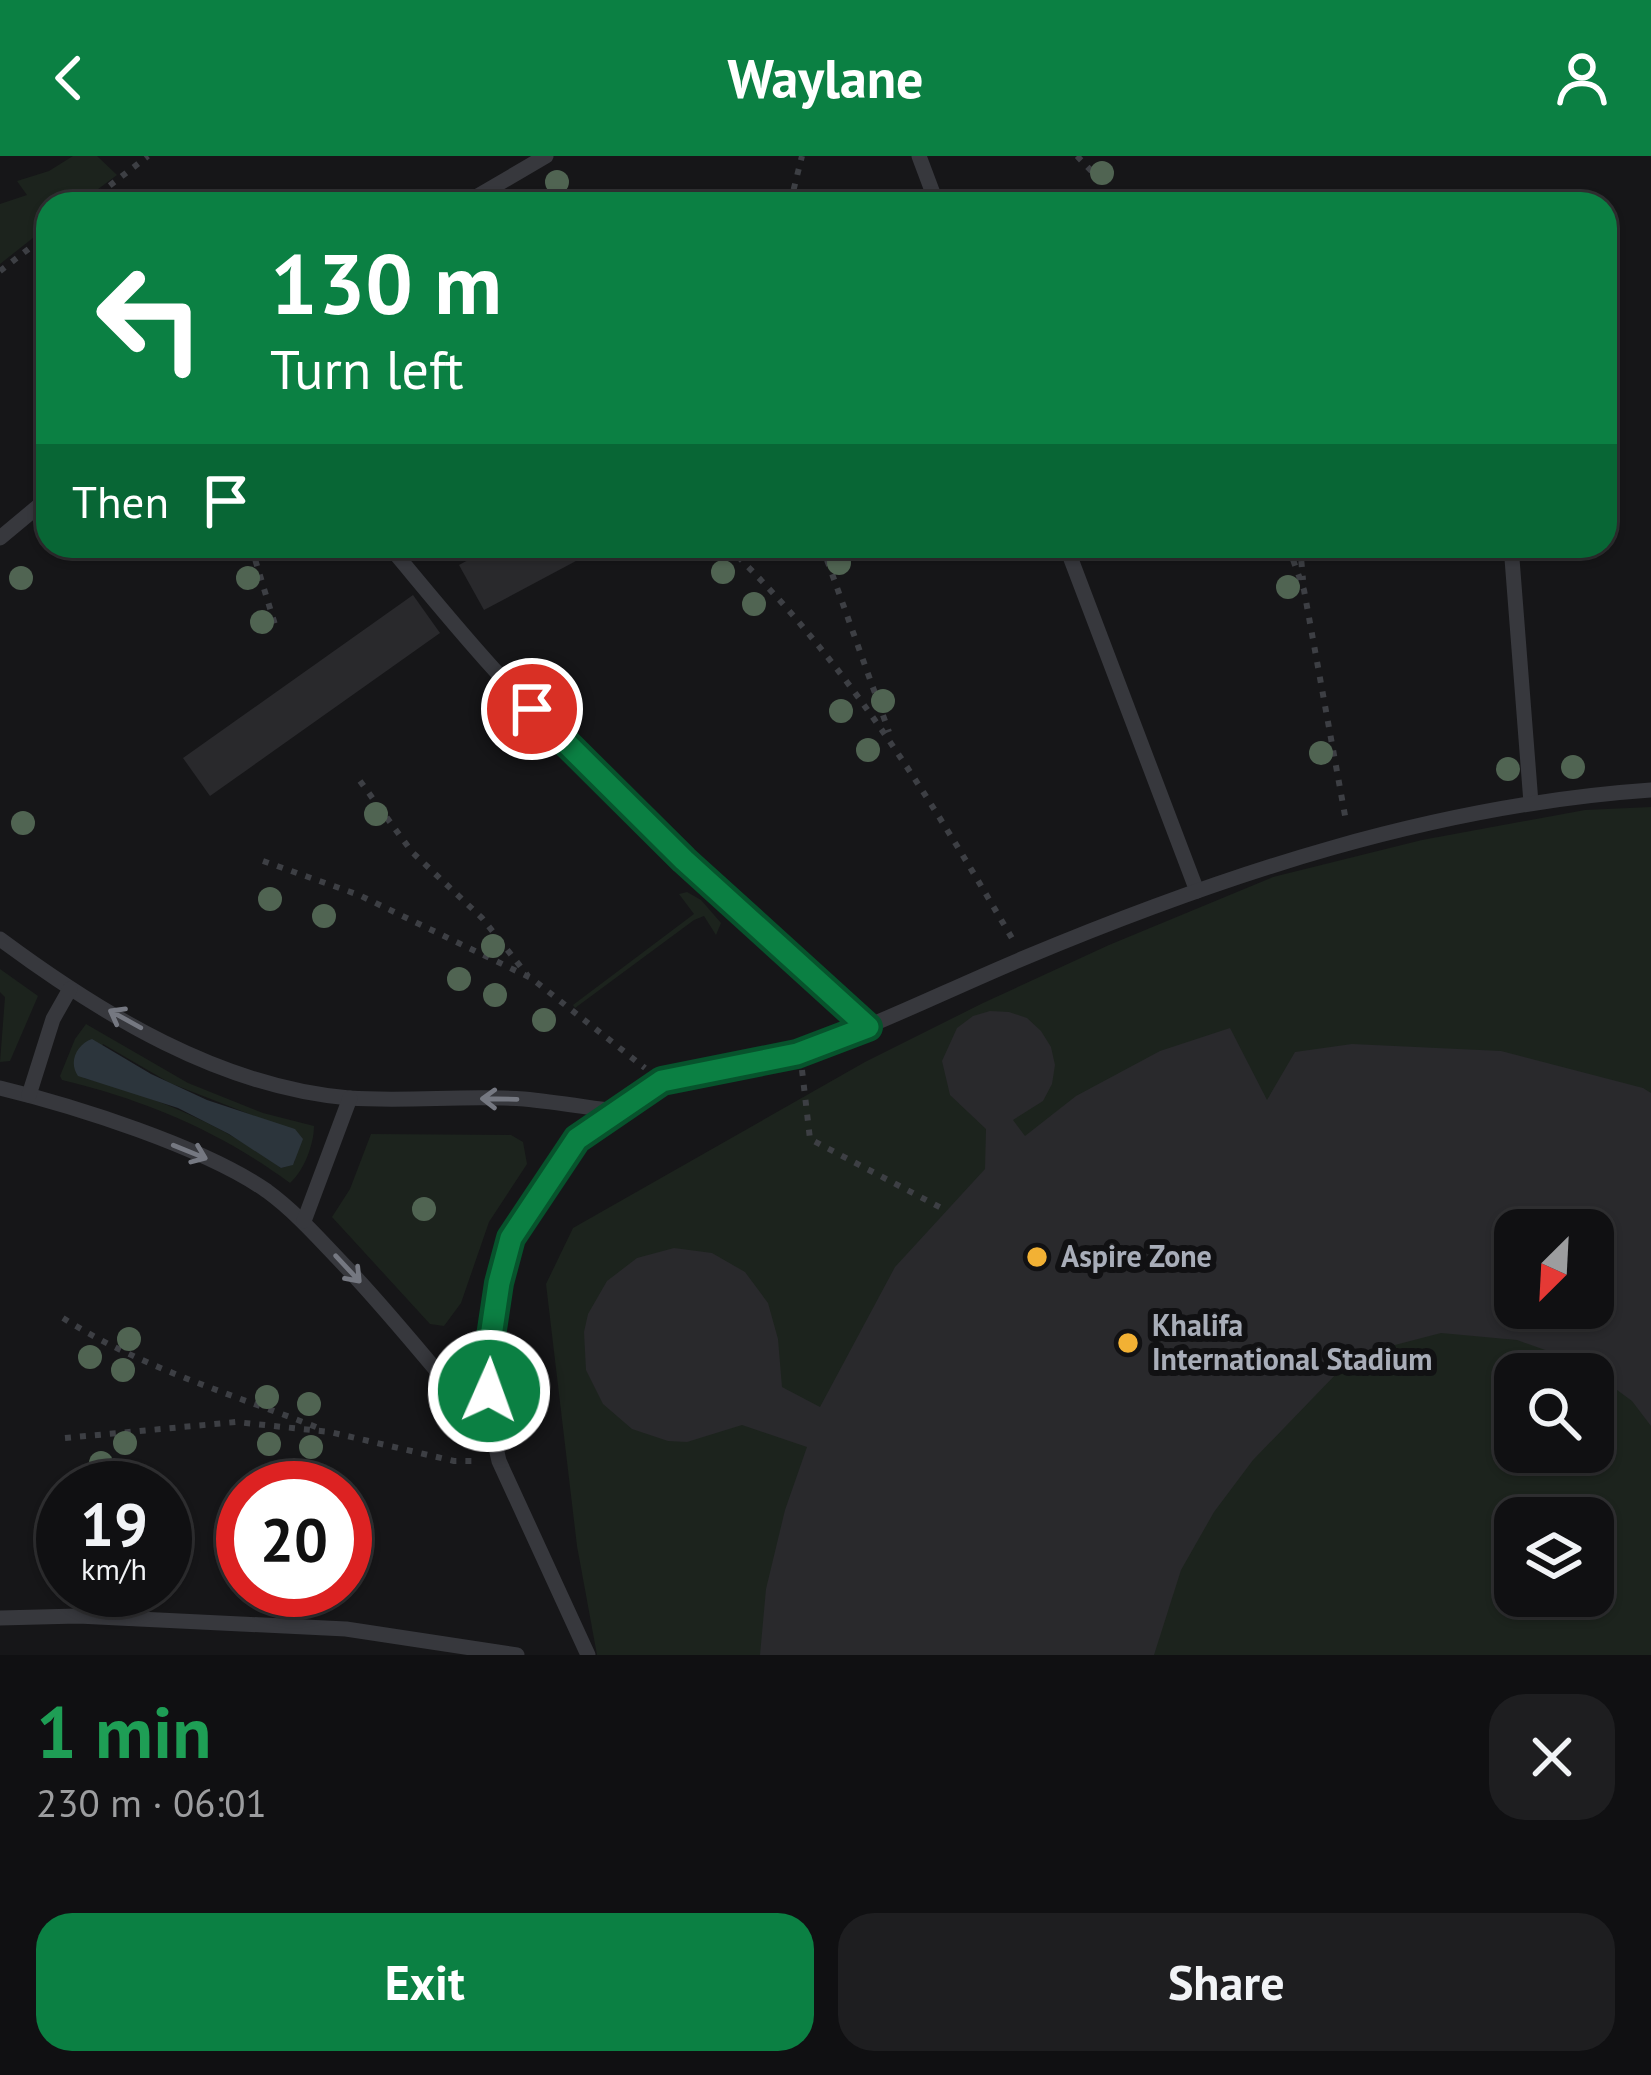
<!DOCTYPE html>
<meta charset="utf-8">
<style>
body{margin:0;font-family:"PT Sans",sans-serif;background:#1e1e20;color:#f1f3f6;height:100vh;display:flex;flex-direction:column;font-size:45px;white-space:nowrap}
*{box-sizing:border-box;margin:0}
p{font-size:39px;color:#9c9d9f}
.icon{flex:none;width:66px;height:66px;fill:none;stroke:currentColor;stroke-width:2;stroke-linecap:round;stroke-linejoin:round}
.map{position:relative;height:1499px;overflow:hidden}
.details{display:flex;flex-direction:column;background:#101012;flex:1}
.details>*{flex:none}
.top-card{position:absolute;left:36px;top:36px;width:1581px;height:366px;border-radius:36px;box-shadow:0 3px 9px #0004,0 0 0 3px #303032;background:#0b8043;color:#fff;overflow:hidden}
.needle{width:78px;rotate:204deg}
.fabs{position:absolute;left:1494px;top:1053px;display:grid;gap:24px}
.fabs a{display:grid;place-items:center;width:120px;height:120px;border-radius:24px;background:#101012;box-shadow:0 3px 9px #0004,0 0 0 3px #303032;font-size:60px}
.speed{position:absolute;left:36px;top:1305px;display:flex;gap:24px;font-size:60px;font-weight:700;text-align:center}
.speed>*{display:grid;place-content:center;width:156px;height:156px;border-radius:50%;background:#101012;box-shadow:0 3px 9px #0004,0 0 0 3px #303032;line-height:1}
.speed small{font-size:30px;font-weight:400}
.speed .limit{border:18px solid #d22;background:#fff;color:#111}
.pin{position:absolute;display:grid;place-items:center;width:102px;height:102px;color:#fff;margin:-51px;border:6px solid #fff;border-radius:50%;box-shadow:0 3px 12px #0007}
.me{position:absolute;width:132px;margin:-66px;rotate:2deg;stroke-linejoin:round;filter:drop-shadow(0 0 9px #0008)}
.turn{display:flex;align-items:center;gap:42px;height:252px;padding:0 36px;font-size:54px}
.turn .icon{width:156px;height:156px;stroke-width:2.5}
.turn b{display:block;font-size:84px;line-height:102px}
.then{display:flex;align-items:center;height:114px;padding:0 36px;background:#0003;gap:24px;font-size:45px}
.round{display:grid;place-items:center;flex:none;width:126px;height:126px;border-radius:36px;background:#1e1e20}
.overview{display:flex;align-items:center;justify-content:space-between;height:204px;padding:0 36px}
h1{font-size:72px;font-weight:800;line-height:90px;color:#1e9e55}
.primary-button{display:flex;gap:24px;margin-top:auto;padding:24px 36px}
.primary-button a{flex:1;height:138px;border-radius:36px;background:#0b8043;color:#fff;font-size:48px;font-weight:800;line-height:138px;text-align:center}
.primary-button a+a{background:#1e1e20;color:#f1f3f6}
header{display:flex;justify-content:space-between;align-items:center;height:156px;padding:0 36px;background:#0b8043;color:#fff;font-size:54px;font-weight:800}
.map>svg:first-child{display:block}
</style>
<header><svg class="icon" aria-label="back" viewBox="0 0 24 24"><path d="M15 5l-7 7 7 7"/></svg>Waylane<svg class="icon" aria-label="person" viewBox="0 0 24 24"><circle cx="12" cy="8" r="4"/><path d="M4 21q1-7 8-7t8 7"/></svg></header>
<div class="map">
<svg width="1651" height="1499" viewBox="0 0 1651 1499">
<rect width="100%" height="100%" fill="#161618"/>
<g fill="#1c231d" fill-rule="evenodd">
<polygon points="73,0 97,0 117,19 78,48 48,48 48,70 0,108 0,48 27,39 17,25 49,15"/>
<path d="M1651,651V1499H597L577,1390L546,1128L573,1072L865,906L983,847L1109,789L1273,721L1422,684L1585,654ZM1515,1074H1593V1152H1515ZM1515,1218H1593V1296H1515ZM1515,1362H1593V1440H1515Z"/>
<polygon points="687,736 701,744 721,767 716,779 704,760 694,764 575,852 573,849 694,758 679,738"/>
<polygon points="0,813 38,840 10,905 0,906 5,841 0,836"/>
<path d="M86,868L188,927L263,957L314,970C314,988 304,1015 290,1027C221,976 146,944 62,924L60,920L75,883ZM103,888L170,927L272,967L295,1005L292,1009L281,1012C222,968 154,940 84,922Z"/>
<polygon points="371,978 511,979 523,986 527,1008 489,1066 461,1147 444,1170 430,1168 332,1061 350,1033"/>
</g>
<path fill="#2c353c" d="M92,883L151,918L207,944L295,973L303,983L293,1009L281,1012L229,978L178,952L78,920C68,906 77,888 92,883Z"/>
<g fill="#29292c" fill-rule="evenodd">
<polygon points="494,390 604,390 484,454 459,409"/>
<polygon points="413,439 440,477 210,640 183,602"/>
<path d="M990,855L1009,856L1027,862L1041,875L1051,891L1055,909L1052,928L1043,945L1013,964L1025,980L1076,940L1160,895L1230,872L1267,944L1295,896L1352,888L1501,895L1643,932L1651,937V1270L1632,1245L1579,1206L1517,1184L1441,1177L1391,1190L1338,1216L1253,1304L1214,1356L1181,1414L1154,1499H760L766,1433L785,1354L807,1291L742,1269L687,1286L668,1285L632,1273L603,1248L586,1214L584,1176L588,1158L607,1125L637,1102L674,1092L712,1097L745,1116L768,1147L778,1183L782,1231L820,1251L895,1111L985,1013L986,973L950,939L942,905L957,872L973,860ZM1515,1074H1593V1152H1515Z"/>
</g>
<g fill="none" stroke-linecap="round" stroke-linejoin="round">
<g stroke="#3d3f44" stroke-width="6" stroke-dasharray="6 9" stroke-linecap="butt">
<polyline points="1077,0 1103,27"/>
<polyline points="86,48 148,0"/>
<polyline points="790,48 802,0"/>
<polyline points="0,115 48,78"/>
<polyline points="251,390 276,472"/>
<path d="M727,390C846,504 930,642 1013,784"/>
<polyline points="822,390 889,576"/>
<polyline points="1288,390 1304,434 1346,665"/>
<polyline points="1300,390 1303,424"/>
<polyline points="360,625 412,696 482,762 528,820"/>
<polyline points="263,705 359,739 531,822 645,912"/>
<polyline points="802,914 810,983 947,1055"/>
<path d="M63,1162C141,1212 235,1239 321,1273"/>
<polyline points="65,1282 236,1266 330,1276 454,1305 477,1305"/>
</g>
<g stroke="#37383d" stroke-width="15">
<polyline points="919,0 937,48"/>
<polyline points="464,48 546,0"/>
<polyline points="0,382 48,342"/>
<path d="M389,390C426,434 463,480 502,522C617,645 741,761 868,871"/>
<polyline points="1066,390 1197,735"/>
<polyline points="1511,390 1531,647"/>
<path d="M0,783C101,858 220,931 349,942C407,946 466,939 524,943C555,946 585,951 616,955"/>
<path d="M0,932C75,950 204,991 267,1035C297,1057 321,1085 347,1112C398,1166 443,1224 492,1280"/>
<polyline points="29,939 53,863 70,833"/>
<polyline points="304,1065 350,942"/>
<polyline points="0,1462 78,1460 346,1473 517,1499"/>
<path d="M588,1499L499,1305C471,1197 497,1067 576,984C592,967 644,931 666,924C717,907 773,907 824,888C892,862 957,830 1024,802C1225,718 1433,649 1651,634"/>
</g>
</g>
<g fill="#506452">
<circle cx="1102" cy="17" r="12"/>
<circle cx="557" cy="26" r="12"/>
<circle cx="839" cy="407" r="12"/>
<circle cx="723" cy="416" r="12"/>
<circle cx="21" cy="422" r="12"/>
<circle cx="248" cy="422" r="12"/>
<circle cx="1288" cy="431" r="12"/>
<circle cx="754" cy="448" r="12"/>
<circle cx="262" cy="466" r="12"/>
<circle cx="883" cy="545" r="12"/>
<circle cx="841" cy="555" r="12"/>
<circle cx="868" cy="594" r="12"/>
<circle cx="1321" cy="597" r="12"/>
<circle cx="1573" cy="611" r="12"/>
<circle cx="1508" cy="613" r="12"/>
<circle cx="376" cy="658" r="12"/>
<circle cx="23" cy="667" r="12"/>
<circle cx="270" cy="743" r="12"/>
<circle cx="324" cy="760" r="12"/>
<circle cx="493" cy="790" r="12"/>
<circle cx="459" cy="823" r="12"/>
<circle cx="495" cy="839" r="12"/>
<circle cx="544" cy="864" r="12"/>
<circle cx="424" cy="1053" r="12"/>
<circle cx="129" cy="1183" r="12"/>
<circle cx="90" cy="1201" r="12"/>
<circle cx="123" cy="1214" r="12"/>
<circle cx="267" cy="1241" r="12"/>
<circle cx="309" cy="1248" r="12"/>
<circle cx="125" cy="1287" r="12"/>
<circle cx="269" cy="1288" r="12"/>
<circle cx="311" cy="1291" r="12"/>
<circle cx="101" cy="1307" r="12"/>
</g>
<defs><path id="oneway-shaft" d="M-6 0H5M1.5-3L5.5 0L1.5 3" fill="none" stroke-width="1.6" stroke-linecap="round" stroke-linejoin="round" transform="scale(3)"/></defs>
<g stroke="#757881">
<use href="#oneway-shaft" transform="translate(125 863) rotate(-151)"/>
<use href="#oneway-shaft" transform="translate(499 943) rotate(-179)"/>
<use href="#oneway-shaft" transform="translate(190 996) rotate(22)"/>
<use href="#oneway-shaft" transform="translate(348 1113) rotate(47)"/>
</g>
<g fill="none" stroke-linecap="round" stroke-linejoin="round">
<g stroke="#07532c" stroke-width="30">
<polyline id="route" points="489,1235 487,1207 499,1127 511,1082 577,983 662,925 797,898 868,871 684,704 532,553"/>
</g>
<use href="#route" stroke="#0b8043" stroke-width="21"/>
</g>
<g fill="#f2b134" stroke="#111113" stroke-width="4.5">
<circle cx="1037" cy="1101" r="12"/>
<circle cx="1128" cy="1187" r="12"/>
</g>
<g text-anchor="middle" stroke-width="12" stroke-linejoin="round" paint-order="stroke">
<g font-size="30" font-weight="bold" fill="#a8adb8" stroke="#111113" text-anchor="start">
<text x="1061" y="1111">Aspire Zone</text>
<text x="1152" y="1180">Khalifa<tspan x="1152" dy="34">International Stadium</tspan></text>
</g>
</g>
</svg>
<div class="fabs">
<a><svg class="needle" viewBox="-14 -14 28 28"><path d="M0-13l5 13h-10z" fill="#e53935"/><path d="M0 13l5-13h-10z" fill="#9c9d9f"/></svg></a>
<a><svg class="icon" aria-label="search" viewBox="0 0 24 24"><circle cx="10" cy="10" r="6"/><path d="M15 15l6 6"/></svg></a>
<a><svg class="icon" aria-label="layers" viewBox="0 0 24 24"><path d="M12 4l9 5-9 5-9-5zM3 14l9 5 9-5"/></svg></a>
</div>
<div class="speed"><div>19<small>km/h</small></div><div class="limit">20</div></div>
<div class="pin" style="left:532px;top:553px;background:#d93025"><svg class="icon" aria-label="arrive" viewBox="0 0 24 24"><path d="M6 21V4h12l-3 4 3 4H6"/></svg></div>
<svg class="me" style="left:489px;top:1235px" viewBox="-20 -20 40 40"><circle r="17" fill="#0b8043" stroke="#fff" stroke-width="3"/><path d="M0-11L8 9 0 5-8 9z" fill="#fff"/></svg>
<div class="top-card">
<div class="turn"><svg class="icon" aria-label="left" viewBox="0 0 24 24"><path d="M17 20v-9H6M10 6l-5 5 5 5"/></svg><div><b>130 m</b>Turn left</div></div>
<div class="then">Then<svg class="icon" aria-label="arrive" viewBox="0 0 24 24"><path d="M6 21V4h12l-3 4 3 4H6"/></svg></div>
</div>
</div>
<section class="details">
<div class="overview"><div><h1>1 min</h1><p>230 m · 06:01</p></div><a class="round"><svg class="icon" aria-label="close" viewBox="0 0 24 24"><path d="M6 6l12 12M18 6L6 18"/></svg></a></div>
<div class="primary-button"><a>Exit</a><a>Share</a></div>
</section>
